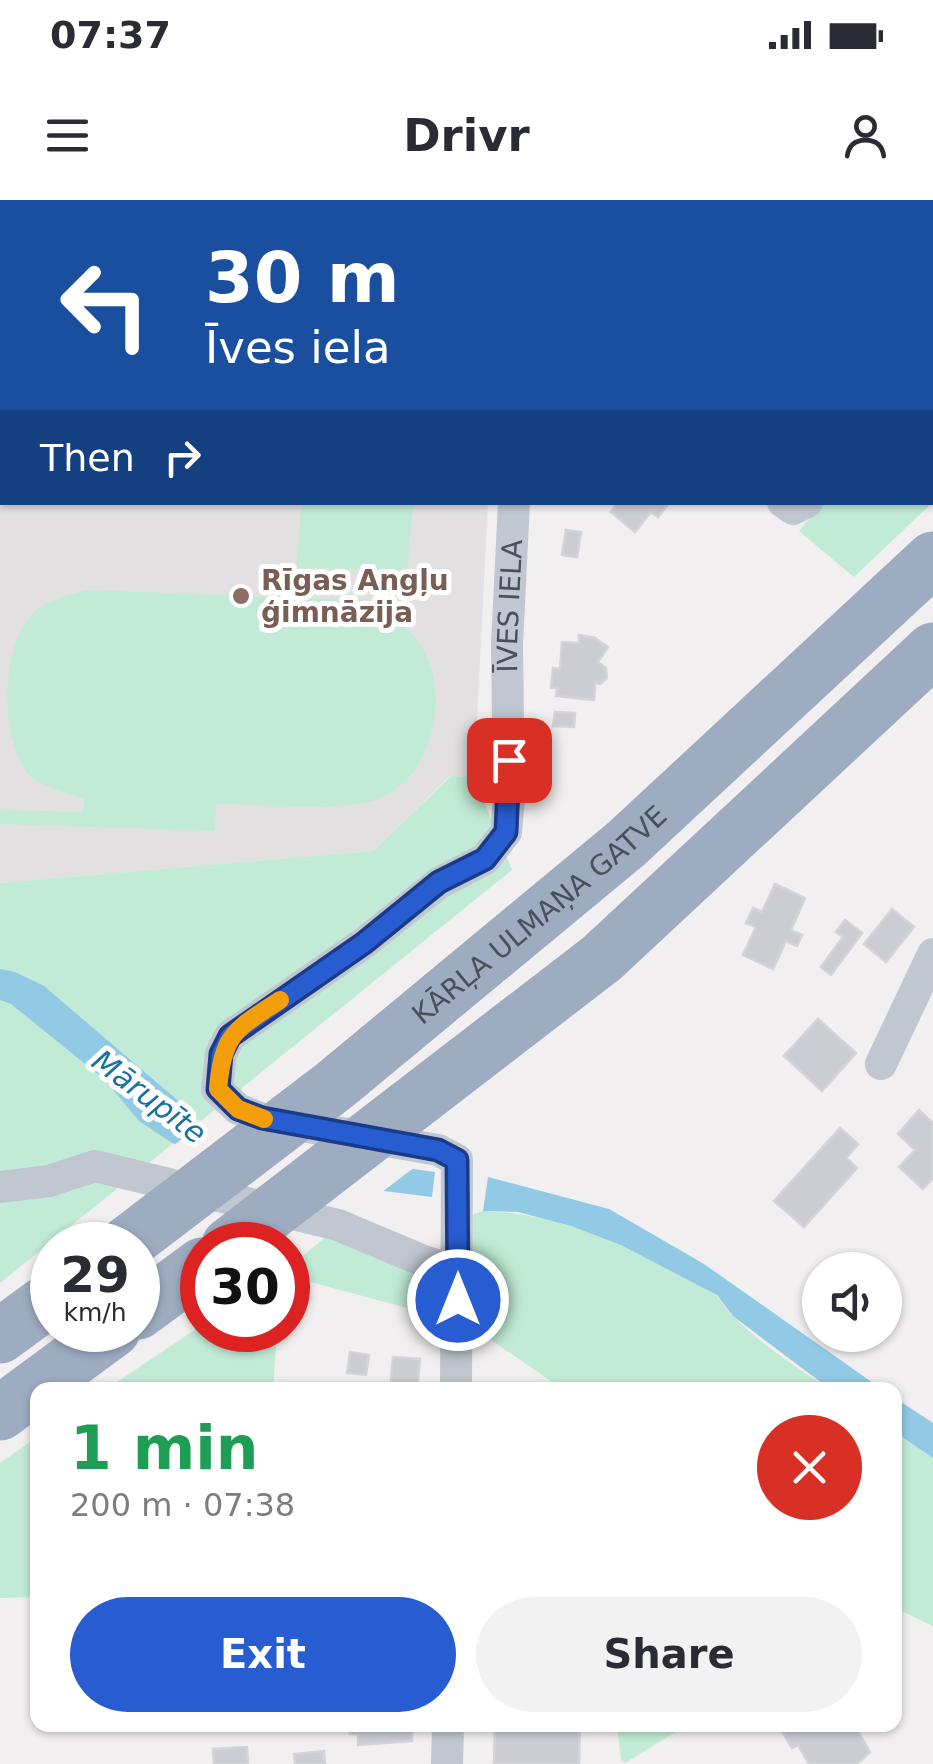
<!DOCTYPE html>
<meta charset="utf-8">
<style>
body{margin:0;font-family:"DejaVu Sans",sans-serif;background:#f2f2f3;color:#2b2b33;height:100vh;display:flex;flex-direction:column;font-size:38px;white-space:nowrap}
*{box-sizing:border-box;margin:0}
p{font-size:32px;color:#7c7c81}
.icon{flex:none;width:55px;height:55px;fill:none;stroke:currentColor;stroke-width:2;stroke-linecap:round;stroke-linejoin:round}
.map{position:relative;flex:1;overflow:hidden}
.drawer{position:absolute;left:30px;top:1182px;width:872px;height:350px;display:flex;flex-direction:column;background:#fff;border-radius:20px;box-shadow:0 2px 8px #0004}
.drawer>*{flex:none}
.hud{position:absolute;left:0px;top:0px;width:935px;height:305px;box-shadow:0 2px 8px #0004;background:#1a4fa0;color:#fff;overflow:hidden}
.controls{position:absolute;left:802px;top:1052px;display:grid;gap:20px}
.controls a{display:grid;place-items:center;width:100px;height:100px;border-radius:50%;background:#fff;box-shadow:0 2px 8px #0004;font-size:50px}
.speed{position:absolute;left:30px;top:1022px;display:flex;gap:20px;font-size:50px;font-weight:700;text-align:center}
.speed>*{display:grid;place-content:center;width:130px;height:130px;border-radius:50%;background:#fff;box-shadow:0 2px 8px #0004;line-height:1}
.speed small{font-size:25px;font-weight:400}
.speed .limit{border:15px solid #d22;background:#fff;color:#111}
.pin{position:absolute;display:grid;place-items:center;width:85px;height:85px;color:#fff;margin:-42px;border-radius:20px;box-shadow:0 5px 15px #0006}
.me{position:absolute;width:110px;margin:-55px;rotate:0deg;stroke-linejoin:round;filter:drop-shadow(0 0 8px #0008)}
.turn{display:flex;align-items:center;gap:35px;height:210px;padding:0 40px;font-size:45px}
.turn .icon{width:130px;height:130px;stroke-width:2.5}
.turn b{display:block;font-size:70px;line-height:85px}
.then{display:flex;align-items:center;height:95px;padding:0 40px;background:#0003;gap:20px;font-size:38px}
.round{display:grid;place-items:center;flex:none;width:105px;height:105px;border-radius:52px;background:#f2f2f3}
.summary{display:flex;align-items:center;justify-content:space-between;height:170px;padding:0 40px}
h1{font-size:60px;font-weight:600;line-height:75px;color:#1e9e55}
.button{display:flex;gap:20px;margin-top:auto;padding:20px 40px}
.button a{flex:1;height:115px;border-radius:60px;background:#285dd2;color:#fff;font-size:40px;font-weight:600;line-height:115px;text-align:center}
.button a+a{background:#f2f2f3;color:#2b2b33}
.status{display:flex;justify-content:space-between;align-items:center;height:70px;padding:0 50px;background:#fff;direction:ltr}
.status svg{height:28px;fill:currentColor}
header{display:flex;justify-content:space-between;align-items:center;height:130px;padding:0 40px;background:#fff;font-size:45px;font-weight:600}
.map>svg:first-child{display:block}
</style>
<div class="status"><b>07:37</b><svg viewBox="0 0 49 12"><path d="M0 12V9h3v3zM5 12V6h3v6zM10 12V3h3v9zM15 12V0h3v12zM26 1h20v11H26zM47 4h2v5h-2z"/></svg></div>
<header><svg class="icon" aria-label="menu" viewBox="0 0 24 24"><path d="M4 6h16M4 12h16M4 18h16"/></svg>Drivr<svg class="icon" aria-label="person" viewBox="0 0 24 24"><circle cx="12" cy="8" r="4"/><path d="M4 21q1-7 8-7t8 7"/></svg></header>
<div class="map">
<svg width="933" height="1564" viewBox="0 0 933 1564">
<rect width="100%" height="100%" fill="#f1efef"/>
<polygon fill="#e2e0e0" points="0,109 2,302 488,303 474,577 450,576 373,651 0,683"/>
<g fill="#c1ebd6">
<polygon points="933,169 933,302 854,377 799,331 823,303 932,302"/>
<polygon points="301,303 413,303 406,386 357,369 297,368"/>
<path d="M87,390L369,401C391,415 413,429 425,453C449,500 431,580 378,599C335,614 262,604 216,604L215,631L0,624V610L83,612L84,599C64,593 45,588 28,574C0,536 0,454 31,415C47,400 66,395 87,390Z"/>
<polygon points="451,576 474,577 512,670 0,1083 0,683 373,651"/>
<path d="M483,1011C562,1013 646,1051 713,1093C722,1099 725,1109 733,1116C760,1144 798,1168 831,1190H564L465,1122L466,1017Z"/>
<polygon points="333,1031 435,1078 452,1120 288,1076 288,1068"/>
<polygon points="202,1125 202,1130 277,1130 273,1190 105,1190"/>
<polygon points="895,1232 933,1258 933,1426 895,1408"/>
<polygon points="37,1237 37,1397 0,1398 0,1263"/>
<polygon points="617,1525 687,1525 625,1563 621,1560"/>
</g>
<g fill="#92c9e5">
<polygon points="0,769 15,772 44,786 189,910 194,920 204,928 355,961 435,972 432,997 360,988 207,956 172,943 139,921 105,880 11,804 0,800"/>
<polygon points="488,977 609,1009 704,1064 883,1190 831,1190 733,1116 717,1095 621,1045 571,1026 518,1012 483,1011"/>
<polygon points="895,1198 933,1223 933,1258 895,1232"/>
</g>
<polygon fill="#f1efef" points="205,922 247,942 325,948 419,964 378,995 206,960 170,948"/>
<g fill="#cccdd3" stroke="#d3d4da" stroke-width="2.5">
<polygon points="613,302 670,302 658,317 651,312 635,332 611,312 616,305"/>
<polygon points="566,330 581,332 577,357 562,355"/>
<polygon points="579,435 595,438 608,447 598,462 606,468 607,478 600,484 595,482 594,500 556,496 557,488 551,488 553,468 560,469 562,442 579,443"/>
<polygon points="555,512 575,513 574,527 553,526"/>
<polygon points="775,684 805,698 791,730 802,735 797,746 786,741 773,769 743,755 756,727 746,723 753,708 762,712"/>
<polygon points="892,709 914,727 886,762 864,744"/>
<polygon points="845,720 862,733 831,775 821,767 843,737 836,732"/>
<polygon points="818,819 856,853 822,891 784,856"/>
<polygon points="919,910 933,923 933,978 923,989 899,967 915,950 898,934"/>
<polygon points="840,928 858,944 846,958 857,968 804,1027 774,1001"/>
<polygon points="350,1152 369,1155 366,1175 347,1173"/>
<polygon points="393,1157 420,1159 417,1190 390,1190"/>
<polygon points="350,1525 412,1525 412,1541 358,1545 358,1534 350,1534"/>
<polygon points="495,1525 580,1525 579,1564 494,1563"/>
<polygon points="786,1525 854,1525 870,1552 857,1564 809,1564 798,1545 792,1548 781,1530"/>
<polygon points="247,1547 248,1564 214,1564 213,1549"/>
<polygon points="324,1551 325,1564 295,1564 294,1554"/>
</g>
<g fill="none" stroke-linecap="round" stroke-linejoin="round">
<g stroke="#c1c7d0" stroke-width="32">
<polyline points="160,2 160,0"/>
<polyline points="624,2 626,0"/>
<polyline points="0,80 2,80"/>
<polyline points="932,160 933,159"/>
<polyline points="783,302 793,309 807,302"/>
<polyline points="881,864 933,754"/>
<polyline points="0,987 49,981 95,966 338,1025 426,1062 458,1071"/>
<path id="s1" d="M456,1190L457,960L438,950L262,919L238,909L217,889L221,854L230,836L364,743L439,683L485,659L506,632L509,598L507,444L514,302"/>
<polyline points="447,1564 448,1525"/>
</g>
<g stroke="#9eacc2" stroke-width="55">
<path id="s2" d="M125,1045L335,885L626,644L933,359"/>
<polyline points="229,1045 602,758 933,450"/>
<polyline points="138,1112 202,1065"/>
<polyline points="0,1136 52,1098"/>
<polyline points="0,1213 113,1130"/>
</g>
</g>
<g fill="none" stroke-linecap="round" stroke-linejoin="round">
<g stroke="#1a3c88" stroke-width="25">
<polyline id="route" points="458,1100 457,960 438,950 262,918 238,909 218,889 221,854 230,836 364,743 439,682 485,659 506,632 509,560"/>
</g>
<use href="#route" stroke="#285dd2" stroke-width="18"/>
<path stroke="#f59e0b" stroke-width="18" d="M264,919L238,909L218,889C223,833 235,830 280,800"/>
</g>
<circle fill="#8d6e63" stroke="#fff" stroke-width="4" cx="241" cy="396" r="10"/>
<g text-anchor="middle" stroke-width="10" stroke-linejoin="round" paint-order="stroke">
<g font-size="28" font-weight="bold" fill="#785e54" stroke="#fff" text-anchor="start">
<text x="261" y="390">Rīgas Angļu<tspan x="261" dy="32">ģimnāzija</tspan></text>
</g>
<g font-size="28" fill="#48505b" stroke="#fff">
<text dy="10" stroke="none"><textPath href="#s1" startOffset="1112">ĪVES IELA</textPath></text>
<text dy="10" stroke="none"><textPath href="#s2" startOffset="530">KĀRĻA ULMAŅA GATVE</textPath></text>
</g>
<g font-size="30" font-style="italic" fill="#18719e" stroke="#fff">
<text transform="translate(149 897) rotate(37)" y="10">Mārupīte</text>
</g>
</g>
</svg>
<div class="controls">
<a><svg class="icon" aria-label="sound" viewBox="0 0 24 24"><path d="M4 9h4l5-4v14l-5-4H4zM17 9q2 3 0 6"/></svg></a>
</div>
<div class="speed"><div>29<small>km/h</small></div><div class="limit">30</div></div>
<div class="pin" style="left:509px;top:560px;background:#d93025"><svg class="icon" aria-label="arrive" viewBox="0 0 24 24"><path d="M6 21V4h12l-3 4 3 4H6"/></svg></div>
<svg class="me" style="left:458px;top:1100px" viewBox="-20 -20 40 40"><circle r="17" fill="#285dd2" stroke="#fff" stroke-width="3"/><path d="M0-11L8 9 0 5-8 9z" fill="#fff"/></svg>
<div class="hud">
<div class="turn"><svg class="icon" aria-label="left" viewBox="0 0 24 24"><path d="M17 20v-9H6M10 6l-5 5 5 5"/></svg><div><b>30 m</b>Īves iela</div></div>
<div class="then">Then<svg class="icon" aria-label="right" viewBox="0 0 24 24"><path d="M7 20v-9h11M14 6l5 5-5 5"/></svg></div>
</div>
<section class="drawer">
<div class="summary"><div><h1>1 min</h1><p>200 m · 07:38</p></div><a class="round" style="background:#d93025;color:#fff"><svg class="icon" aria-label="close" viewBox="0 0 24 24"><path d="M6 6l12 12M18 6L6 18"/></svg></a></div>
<div class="button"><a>Exit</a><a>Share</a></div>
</section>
</div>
